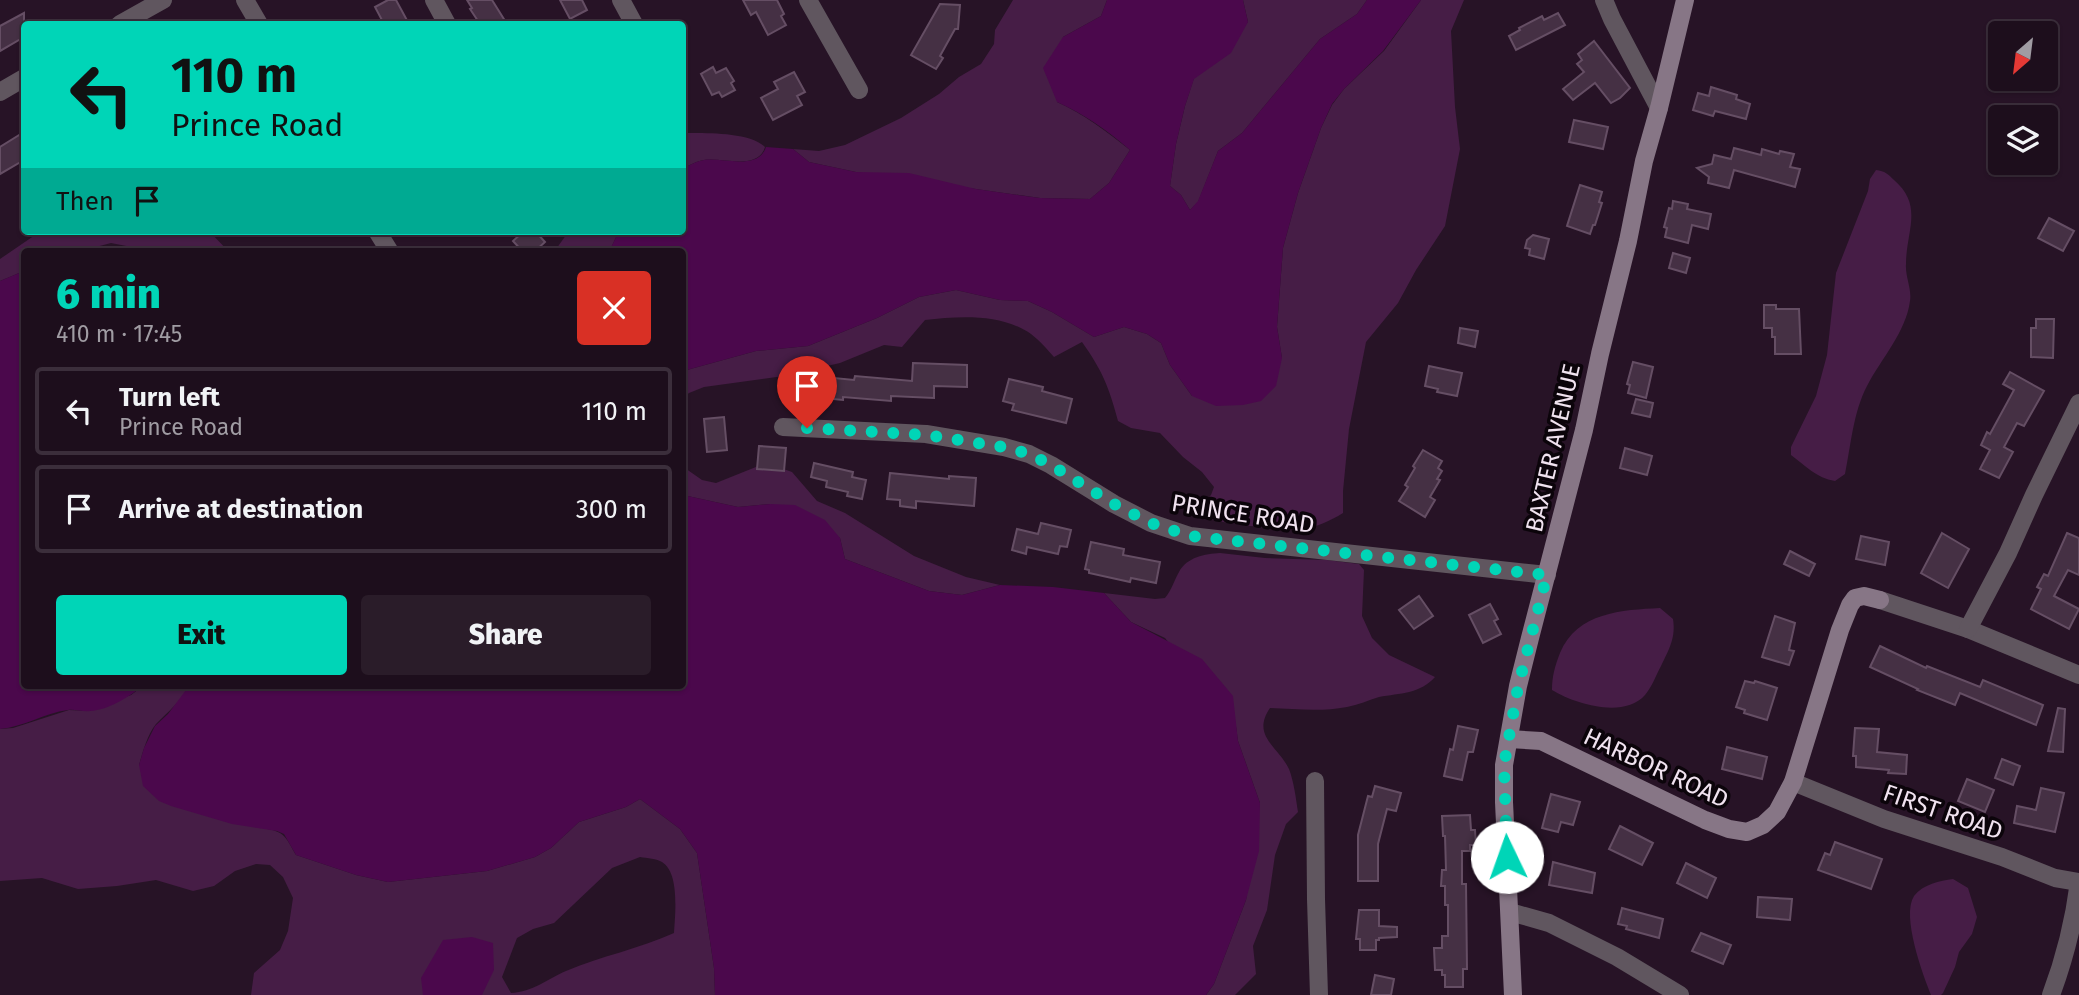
<!DOCTYPE html>
<meta charset="utf-8">
<style>
body{margin:0;font-family:"Fira Sans",sans-serif;background:#2a1c29;color:#f1f3f6;height:100vh;display:flex;flex-direction:column;font-size:26px;white-space:nowrap}
*{box-sizing:border-box;margin:0}
p{font-size:23px;color:#a09ca3}
.icon{flex:none;width:38px;height:38px;fill:none;stroke:currentColor;stroke-width:2;stroke-linecap:round;stroke-linejoin:round}
.map{position:relative;flex:1;overflow:hidden}
.details{position:absolute;left:21px;top:248px;width:665px;height:441px;display:flex;flex-direction:column;background:#1d0e1c;border-radius:7px;box-shadow:0 2px 5px #0004,0 0 0 2px #3b2e3b}
.details>*{flex:none}
.banner{position:absolute;left:21px;top:21px;width:665px;height:214px;border-radius:7px;box-shadow:0 2px 5px #0004,0 0 0 2px #3b2e3b;background:#00d5b7;color:#111;overflow:hidden}
.needle{width:46px;rotate:208deg}
.fabs{position:absolute;left:1988px;top:21px;display:grid;gap:14px}
.fabs a{display:grid;place-items:center;width:70px;height:70px;border-radius:7px;background:#1d0e1c;box-shadow:0 2px 5px #0004,0 0 0 2px #3b2e3b;font-size:35px}
.pin{position:absolute;display:grid;place-items:center;width:60px;height:60px;color:#fff;margin:-72px -30px;border-radius:50% 50% 50% 0;rotate:-45deg;box-shadow:0 0 7px #0007}
.pin .icon{rotate:45deg}
.me{position:absolute;width:77px;margin:-38px;rotate:357deg;stroke-linejoin:round;filter:drop-shadow(0 0 5px #0008)}
.turn{display:flex;align-items:center;gap:24px;height:147px;padding:0 35px;font-size:32px}
.turn .icon{width:91px;height:91px;stroke-width:2.5}
.turn b{display:block;font-size:49px;line-height:60px}
.then{display:flex;align-items:center;height:66px;padding:0 35px;background:#0003;gap:14px;font-size:26px}
.round{display:grid;place-items:center;flex:none;width:74px;height:74px;border-radius:7px;background:#2a1c29}
.overview{display:flex;align-items:center;justify-content:space-between;height:119px;padding:0 35px}
h1{font-size:42px;font-weight:800;line-height:52px;color:#00d5b7}
.cta{display:flex;gap:14px;margin-top:auto;padding:14px 35px}
.cta a{flex:1;height:80px;border-radius:7px;background:#00d5b7;color:#111;font-size:28px;font-weight:800;line-height:80px;text-align:center}
.cta a+a{background:#2a1c29;color:#f1f3f6}
ul{padding:0;list-style:none}
li{display:flex;align-items:center;gap:21px;height:88px;margin:0 14px 10px;padding:0 21px;border:4px solid #3b2e3b;border-radius:7px}
li div{flex:1}
li b{display:block;font-size:26px}
li em{font-style:normal}
.map>svg:first-child{display:block}
</style>
<div class="map">
<svg width="2079" height="995" viewBox="0 0 2079 995">
<rect width="100%" height="100%" fill="#271326"/>
<g fill="#461d46" fill-rule="evenodd">
<path d="M1013,0H1107L1101,16L1063,37L1057,102C1084,114 1106,131 1130,150L1109,183L1090,199L1040,198L856,172L809,162L793,149L819,151L845,145L901,118L939,94L959,77L981,64L994,44L995,30Z"/>
<polygon points="1243,0 1367,0 1357,14 1320,39 1242,133 1218,151 1198,202 1190,210 1181,195 1170,186 1176,144 1185,106 1194,78 1208,68 1248,22"/>
<path d="M1421,0H1464L1451,31L1455,107L1460,149L1445,226L1416,270L1398,303L1366,342L1349,429L1343,491V513C1330,521 1317,527 1302,529C1291,532 1221,523 1209,519C1203,517 1202,512 1200,507L1211,495L1214,487L1202,472L1183,457L1160,433L1131,428L1118,421C1109,387 1102,370 1082,342L1054,357C1047,349 1039,340 1031,334C1001,313 959,316 925,320L902,347L884,345L840,363L784,376L704,387L689,393L683,398V371L756,351L808,346L877,318L919,297L956,290L1000,300L1028,301L1052,312L1094,337L1124,327L1147,334L1161,343L1170,365L1192,396L1282,358L1277,327L1283,248L1298,193L1321,128L1332,105L1344,89L1384,51Z"/>
<path d="M685,133C706,133 750,132 765,147C758,171 722,157 704,160C697,161 689,165 683,169V134Z"/>
<path d="M1876,170C1885,171 1888,174 1894,180C1924,206 1906,231 1906,264C1905,276 1912,289 1910,301C1906,332 1881,359 1867,386C1853,413 1851,445 1845,474L1835,481C1816,478 1806,466 1791,455V447L1816,396L1827,355L1836,273L1868,191L1870,179Z"/>
<polygon points="41,231 209,231 229,252 157,252 111,243 77,252 24,252 24,271 0,281 0,259"/>
<polygon points="569,231 619,231 609,252 554,252"/>
<polygon points="766,463 792,472 817,501 845,513 914,556 966,577 1000,585 962,595 929,591 845,559 840,538 770,504 738,507 683,495 682,466 702,480 716,483"/>
<path d="M1220,553L1265,558L1327,560L1359,564L1364,570L1362,616L1372,638L1389,655L1435,677C1420,694 1400,693 1379,697C1369,700 1358,705 1347,707C1322,712 1295,709 1270,708C1251,736 1278,746 1289,769C1294,782 1296,799 1298,812L1286,824L1275,855L1267,910L1253,946L1256,974L1235,995H1206L1214,984L1246,900L1260,803L1238,741L1236,726L1165,638L1131,622L1104,593L1155,599L1165,598C1172,589 1174,581 1179,572C1187,557 1205,554 1220,553Z"/>
<path d="M1660,608L1673,619C1676,638 1669,649 1661,666C1656,675 1652,687 1645,695C1624,719 1575,704 1552,690C1552,676 1555,666 1560,653C1577,612 1622,610 1660,608Z"/>
<path d="M143,686H189C181,701 168,712 156,724C147,735 143,752 139,765L267,829C286,832 287,840 296,855L356,875L388,882L487,871L535,857L551,848L579,822L626,807L640,799L680,829L697,853L714,968L715,995H251L254,973L280,950L288,931L293,898L283,877L270,865L256,864L235,871L214,886L193,891L156,880L117,886L78,889L42,878L0,881V729L13,728L69,710L89,711L131,695ZM640,857C647,858 657,859 662,862C680,873 675,915 674,933C639,949 601,956 566,971C547,979 533,992 511,993L502,977L517,938L533,929L554,923L612,868Z"/>
<path d="M1953,879L1968,888L1977,917L1972,934L1959,952L1955,967L1943,993L1941,995H1931C1923,975 1901,916 1914,896C1923,884 1940,881 1953,879Z"/>
</g>
<g fill="#4b084c">
<path d="M1107,0H1243L1248,22L1231,53L1194,79L1185,106L1176,144L1170,186L1181,195L1190,210L1198,201L1218,151L1242,133L1320,39L1357,14L1367,0H1421L1383,51L1344,89L1332,104L1321,128L1298,193L1283,248L1277,327L1282,358L1276,386L1261,401L1243,405L1216,406L1192,396L1170,365L1161,343L1147,334L1124,327L1094,337L1052,312L1028,301L1000,300L956,290L919,297L877,318L808,346L756,351L683,371L682,252H609L619,231H682L683,169C689,165 697,161 704,160C722,157 758,171 766,147L793,149L809,162L856,172L909,173L976,189L1040,198L1090,199L1109,183L1130,150C1107,130 1084,114 1057,102L1043,68L1063,37L1101,16Z"/>
<path d="M24,271V686H143C128,697 109,710 90,711C83,712 75,709 68,710C44,713 24,727 0,729V281Z"/>
<polygon points="683,495 738,507 770,504 795,505 825,520 840,538 845,559 929,591 962,595 1000,585 1053,587 1104,593 1131,622 1202,659 1233,696 1238,741 1260,803 1259,851 1246,900 1214,984 1206,995 715,995 714,968 697,853 680,829 640,799 626,807 579,822 551,848 535,857 487,871 388,882 356,875 296,855 284,834 277,831 232,824 171,806 159,801 143,786 139,765 144,748 155,726 168,714 189,686 682,686"/>
<polygon points="472,937 493,943 494,970 482,995 423,995 421,978 443,940"/>
</g>
<g fill="#453044" stroke="#654e64" stroke-width="2">
<polygon points="388,0 396,0 409,24 384,24 375,7"/>
<polygon points="467,0 492,0 507,24 480,24 470,9 472,8"/>
<polygon points="560,0 582,0 587,10 570,19"/>
<polygon points="743,0 777,0 784,14 781,16 786,25 768,35 756,12 751,15"/>
<polygon points="940,4 960,5 958,29 955,29 940,56 943,58 936,69 911,55"/>
<polygon points="24,13 24,37 0,51 0,26"/>
<polygon points="1558,13 1565,25 1516,50 1509,36 1520,30 1519,28 1542,16 1544,20"/>
<polygon points="1594,41 1630,88 1620,98 1611,103 1595,83 1573,100 1563,89 1584,72 1577,64 1582,60 1578,54"/>
<polygon points="713,67 716,73 726,68 734,81 731,83 735,90 722,97 719,92 712,95 701,74"/>
<polygon points="794,72 805,92 797,96 802,105 773,120 761,98 778,89 774,82"/>
<polygon points="1711,87 1737,95 1736,99 1750,104 1746,119 1715,111 1713,116 1693,110 1698,93 1709,96"/>
<polygon points="1574,120 1608,127 1603,149 1569,142"/>
<polygon points="24,132 24,160 0,174 0,147"/>
<polygon points="1734,148 1761,155 1762,149 1779,154 1780,151 1794,154 1790,167 1800,169 1795,187 1734,170 1729,188 1708,183 1709,177 1697,168 1712,164 1714,155 1731,159"/>
<polygon points="1580,185 1602,192 1599,202 1602,203 1595,225 1593,225 1590,234 1567,226"/>
<polygon points="1673,201 1688,204 1687,209 1711,214 1708,229 1692,225 1688,243 1665,237 1667,228 1664,227 1669,208 1672,209"/>
<polygon points="2049,218 2074,231 2063,251 2038,238"/>
<polygon points="524,231 535,231 545,242 534,252 523,252 513,241"/>
<polygon points="1533,235 1549,239 1544,259 1529,255 1530,249 1525,248 1527,240"/>
<polygon points="1673,253 1690,258 1686,273 1669,268"/>
<polygon points="1764,305 1776,305 1776,309 1799,309 1801,354 1775,354 1775,337 1772,337 1772,328 1764,328"/>
<polygon points="2036,319 2054,319 2053,358 2031,357 2031,328 2036,328"/>
<polygon points="1460,328 1478,331 1475,347 1458,343"/>
<polygon points="1633,362 1653,367 1646,398 1628,393 1630,385 1627,384"/>
<polygon points="913,363 967,365 967,387 934,386 934,398 891,396 891,401 843,397 843,400 812,397 814,376 854,380 855,376 912,381"/>
<polygon points="1429,366 1462,373 1457,396 1437,392 1438,389 1425,386"/>
<polygon points="2010,372 2044,391 2024,426 2017,423 2004,447 2013,452 1999,478 1980,469 1990,450 1981,445 1987,432 1990,434 2014,390 2003,384"/>
<polygon points="1009,379 1043,387 1042,391 1072,399 1066,423 1012,410 1014,404 1003,401"/>
<polygon points="1636,399 1653,403 1650,417 1632,413"/>
<polygon points="724,417 727,450 707,452 704,419"/>
<polygon points="759,446 786,448 784,471 757,469"/>
<polygon points="1625,448 1652,456 1647,475 1620,468"/>
<polygon points="1423,450 1442,461 1438,468 1442,471 1437,479 1440,480 1430,497 1435,500 1425,517 1399,501 1408,487 1405,485 1415,468 1413,466"/>
<polygon points="814,463 853,472 852,477 866,480 862,499 847,496 848,492 826,487 827,481 811,477"/>
<polygon points="890,473 949,479 949,476 976,478 974,506 916,501 916,508 900,506 900,500 887,499"/>
<polygon points="1041,523 1071,530 1067,547 1060,546 1058,554 1027,547 1026,554 1012,550 1017,529 1038,534"/>
<polygon points="1942,533 1969,549 1948,588 1921,573"/>
<polygon points="2067,533 2079,538 2079,575 2068,570 2054,596 2079,609 2069,629 2031,609 2041,589 2037,587 2044,574 2048,576"/>
<polygon points="1861,536 1889,542 1885,565 1856,559"/>
<polygon points="1091,542 1124,549 1123,555 1160,562 1156,583 1131,578 1130,582 1089,573 1089,570 1085,569"/>
<polygon points="1790,551 1815,564 1809,576 1784,564"/>
<polygon points="1419,596 1433,616 1414,629 1399,610"/>
<polygon points="1490,604 1498,619 1494,621 1501,634 1483,643 1469,615"/>
<polygon points="1775,616 1795,623 1789,650 1794,651 1789,665 1762,657"/>
<polygon points="1880,646 1926,668 1927,666 1980,687 1983,680 2043,705 2036,725 1960,693 1955,705 1917,690 1918,689 1870,667"/>
<polygon points="1745,681 1754,683 1755,681 1777,688 1767,720 1744,713 1745,710 1736,707"/>
<polygon points="2058,708 2065,709 2063,752 2048,751"/>
<polygon points="1458,726 1478,730 1473,752 1468,752 1462,780 1444,776 1450,749 1453,750"/>
<polygon points="1855,728 1879,729 1877,752 1907,755 1906,774 1888,773 1889,770 1856,767 1856,756 1853,756"/>
<polygon points="1727,747 1767,757 1762,779 1722,769"/>
<polygon points="2002,759 2020,766 2013,785 1995,778"/>
<polygon points="1967,779 1994,790 1985,812 1958,801"/>
<polygon points="1375,786 1401,793 1396,811 1387,809 1378,844 1378,881 1358,881 1358,835 1368,796 1372,797"/>
<polygon points="2041,788 2064,793 2055,832 2014,823 2017,806 2036,810"/>
<polygon points="1551,794 1580,802 1573,825 1561,822 1558,832 1542,828"/>
<polygon points="1470,815 1471,830 1475,830 1476,845 1470,845 1470,851 1462,851 1462,884 1466,884 1467,969 1463,969 1463,987 1445,987 1445,975 1442,975 1442,970 1435,970 1434,948 1442,948 1442,936 1448,936 1448,905 1445,905 1445,886 1441,886 1442,870 1446,870 1445,836 1443,836 1442,816"/>
<polygon points="1620,826 1653,843 1642,865 1609,849"/>
<polygon points="1835,842 1882,859 1871,889 1818,870 1825,853 1830,855"/>
<polygon points="1553,862 1595,873 1592,893 1549,885"/>
<polygon points="1686,863 1716,878 1707,898 1677,883"/>
<polygon points="1758,897 1792,899 1790,920 1757,917"/>
<polygon points="1622,908 1663,919 1659,938 1626,929 1627,926 1618,924"/>
<polygon points="1359,910 1379,910 1379,926 1397,927 1397,937 1379,938 1379,940 1376,940 1376,950 1360,950 1360,939 1356,939"/>
<polygon points="1701,933 1731,945 1723,964 1692,951"/>
<polygon points="1375,975 1394,979 1391,995 1371,995"/>
</g>
<g fill="none" stroke-linecap="round" stroke-linejoin="round">
<g stroke="#60565f" stroke-width="18">
<polyline points="245,0 259,24"/>
<polyline points="434,0 447,24"/>
<polyline points="621,0 634,24"/>
<polyline points="808,0 859,90"/>
<polyline points="1604,0 1612,19 1659,108"/>
<polyline points="120,24 163,0"/>
<polyline points="0,92 24,78"/>
<polyline points="377,231 390,252"/>
<polyline points="783,427 926,434 1004,447 1029,454 1051,465 1114,504 1151,523 1190,536 1547,575"/>
<polyline points="1880,600 1968,629 2079,675"/>
<polyline points="1968,629 2008,553 2034,495 2079,403"/>
<polyline points="1315,781 1316,899 1319,995"/>
<polyline points="1793,782 1884,819 2002,857 2055,878 2079,882"/>
<polyline points="1510,912 1549,923 1617,957 1680,995"/>
<path d="M2051,995C2065,958 2074,921 2079,882"/>
</g>
<g stroke="#877686" stroke-width="18">
<polyline points="1509,739 1541,741 1705,820 1729,829 1747,832 1763,825 1777,812 1793,782 1840,630 1850,605 1855,598 1864,596 1880,600"/>
<polyline points="1513,995 1504,802 1504,765 1518,686 1530,638 1584,430 1600,354 1628,241 1644,161 1659,108 1685,0"/>
</g>
</g>
<g fill="none" stroke-linecap="round" stroke-linejoin="round">
<polyline stroke="#00d5b7" stroke-width="12" stroke-dasharray="0 21.6" points="807,428 926,435 1004,447 1029,454 1051,465 1114,504 1151,523 1190,536 1547,575 1518,687 1504,765 1507,857"/>
</g>
<g text-anchor="middle" stroke-width="7" stroke-linejoin="round" paint-order="stroke">
<g font-size="24" fill="#f0e2ef" stroke="#0b040a">
<text transform="translate(1553 448) rotate(-77)" y="8">BAXTER AVENUE</text>
<text transform="translate(1243 514) rotate(9)" y="8">PRINCE ROAD</text>
<text transform="translate(1656 768) rotate(25)" y="8">HARBOR ROAD</text>
<text transform="translate(1943 812) rotate(19)" y="8">FIRST ROAD</text>
</g>
</g>
</svg>
<div class="fabs">
<a><svg class="needle" viewBox="-14 -14 28 28"><path d="M0-13l5 13h-10z" fill="#e53935"/><path d="M0 13l5-13h-10z" fill="#a09ca3"/></svg></a>
<a><svg class="icon" aria-label="layers" viewBox="0 0 24 24"><path d="M12 4l9 5-9 5-9-5zM3 14l9 5 9-5"/></svg></a>
</div>
<div class="pin" style="left:807px;top:428px;background:#d93025"><svg class="icon" aria-label="arrive" viewBox="0 0 24 24"><path d="M6 21V4h12l-3 4 3 4H6"/></svg></div>
<svg class="me" style="left:1507px;top:857px" viewBox="-20 -20 40 40"><circle r="19" fill="#fff"/><path d="M0-13L10 11 0 6-10 11z" fill="#00d5b7"/></svg>
<div class="banner">
<div class="turn"><svg class="icon" aria-label="left" viewBox="0 0 24 24"><path d="M17 20v-9H6M10 6l-5 5 5 5"/></svg><div><b>110 m</b>Prince Road</div></div>
<div class="then">Then<svg class="icon" aria-label="arrive" viewBox="0 0 24 24"><path d="M6 21V4h12l-3 4 3 4H6"/></svg></div>
</div>
<section class="details">
<div class="overview"><div><h1>6 min</h1><p>410 m · 17:45</p></div><a class="round" style="background:#d93025;color:#fff"><svg class="icon" aria-label="close" viewBox="0 0 24 24"><path d="M6 6l12 12M18 6L6 18"/></svg></a></div>
<ul>
<li><svg class="icon" aria-label="left" viewBox="0 0 24 24"><path d="M17 20v-9H6M10 6l-5 5 5 5"/></svg><div><b>Turn left</b><p>Prince Road</p></div><em>110 m</em></li>
<li><svg class="icon" aria-label="arrive" viewBox="0 0 24 24"><path d="M6 21V4h12l-3 4 3 4H6"/></svg><div><b>Arrive at destination</b></div><em>300 m</em></li>
</ul>
<div class="cta"><a>Exit</a><a>Share</a></div>
</section>
</div>
